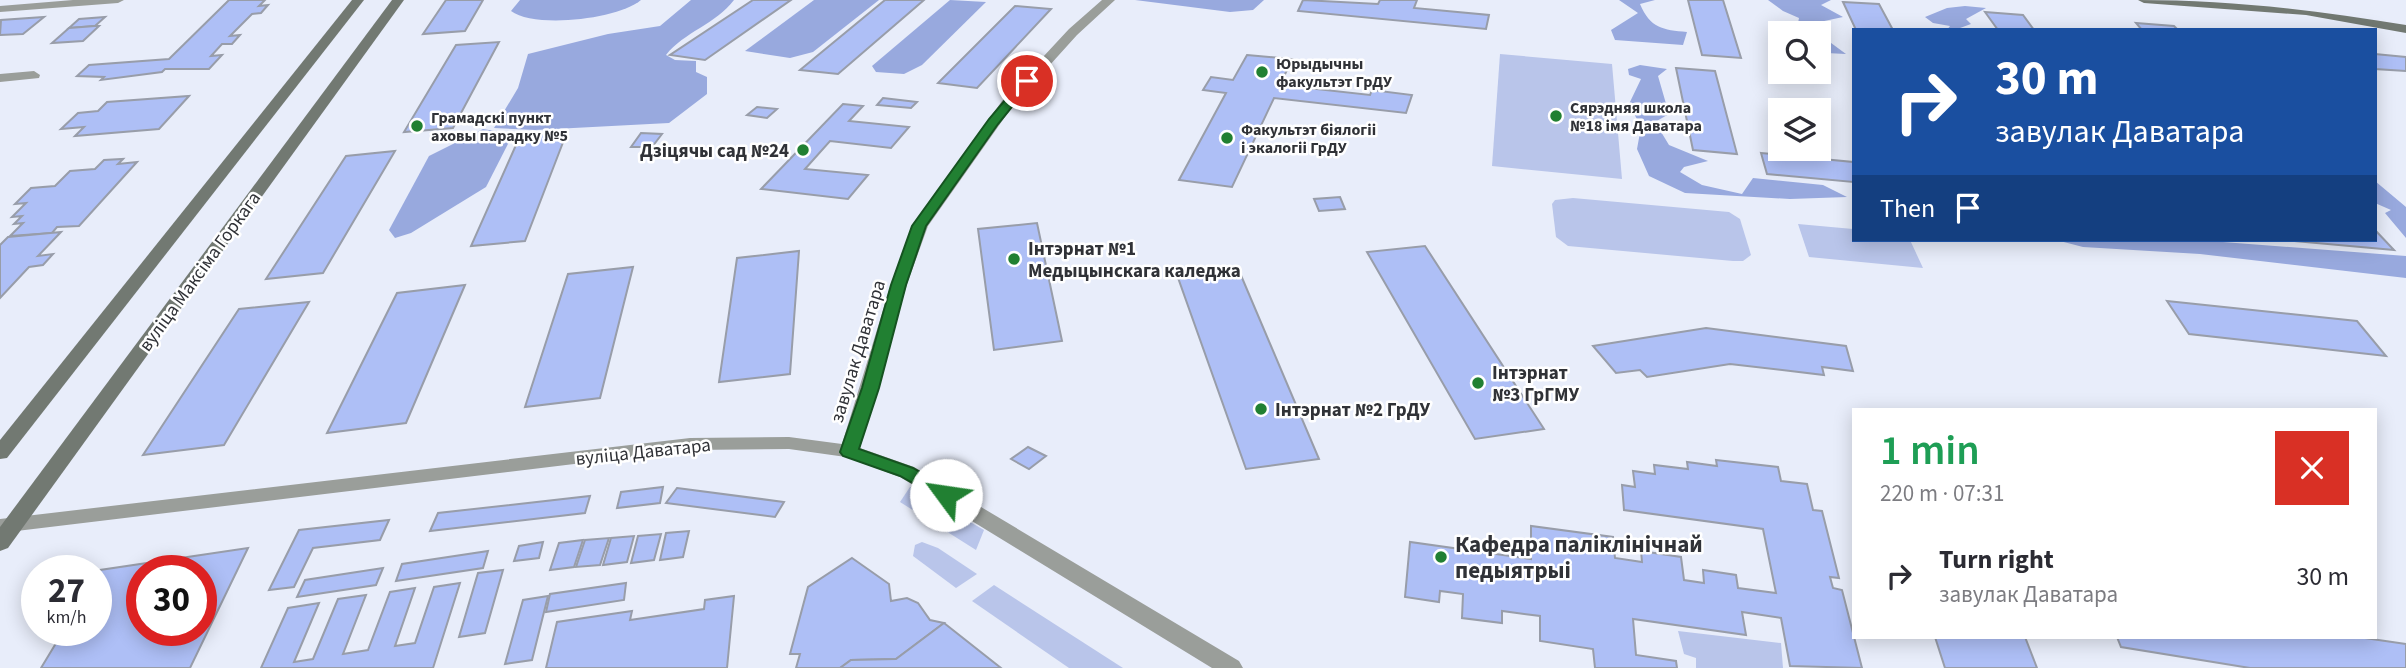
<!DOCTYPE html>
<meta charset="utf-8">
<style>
body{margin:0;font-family:"Source Sans 3",sans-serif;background:#f7f7f7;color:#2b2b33;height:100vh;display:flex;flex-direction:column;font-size:26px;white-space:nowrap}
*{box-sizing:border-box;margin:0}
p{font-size:23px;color:#7c7c81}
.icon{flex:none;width:38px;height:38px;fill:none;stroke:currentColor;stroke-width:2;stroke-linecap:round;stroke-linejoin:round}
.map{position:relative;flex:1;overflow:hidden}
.sheet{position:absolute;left:1852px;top:408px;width:525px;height:231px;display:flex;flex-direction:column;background:#fff;border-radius:0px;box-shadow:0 4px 18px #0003}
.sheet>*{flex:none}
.guide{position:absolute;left:1852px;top:28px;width:525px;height:214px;border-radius:0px;box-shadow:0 4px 18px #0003;background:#1a4fa0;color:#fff;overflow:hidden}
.fabs{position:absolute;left:1768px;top:21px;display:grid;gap:14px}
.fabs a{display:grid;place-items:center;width:63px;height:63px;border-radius:0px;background:#fff;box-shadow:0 4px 18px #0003;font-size:35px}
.speed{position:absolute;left:21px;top:555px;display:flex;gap:14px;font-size:35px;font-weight:700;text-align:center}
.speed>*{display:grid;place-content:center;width:91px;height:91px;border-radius:50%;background:#fff;box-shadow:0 4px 18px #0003;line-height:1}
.speed small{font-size:18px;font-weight:400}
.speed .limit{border:10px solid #d22;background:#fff;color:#111}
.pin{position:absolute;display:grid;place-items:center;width:60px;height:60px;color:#fff;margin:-30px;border:4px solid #fff;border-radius:50%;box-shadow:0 2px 7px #0007}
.me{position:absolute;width:77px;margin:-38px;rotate:301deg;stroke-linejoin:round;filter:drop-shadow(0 0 5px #0008)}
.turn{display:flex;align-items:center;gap:24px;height:147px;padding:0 28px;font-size:32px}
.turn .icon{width:91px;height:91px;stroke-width:2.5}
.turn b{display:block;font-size:49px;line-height:60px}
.then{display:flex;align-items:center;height:66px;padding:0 28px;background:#0003;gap:14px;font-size:26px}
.round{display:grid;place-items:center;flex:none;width:74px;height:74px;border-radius:0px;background:#f7f7f7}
.head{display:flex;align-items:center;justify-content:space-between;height:119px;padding:0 28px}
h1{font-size:42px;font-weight:600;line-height:52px;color:#1e9e55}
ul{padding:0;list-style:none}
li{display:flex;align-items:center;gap:21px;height:98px;padding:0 28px}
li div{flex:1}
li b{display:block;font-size:26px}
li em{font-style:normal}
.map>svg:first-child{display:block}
</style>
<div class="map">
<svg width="2406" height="668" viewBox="0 0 2406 668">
<rect width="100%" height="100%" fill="#e8edfa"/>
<g fill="#b9c5ea">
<polygon points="1500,54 1612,64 1622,179 1492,166"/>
<polygon points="1573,198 1729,212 1740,219 1751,255 1743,261 1733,261 1568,246 1556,237 1552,204 1555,200"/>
<polygon points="1798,224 1853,229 1853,240 1910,240 1923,268 1809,257"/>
<polygon points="910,487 984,530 976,550 900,502"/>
<polygon points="922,542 938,548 977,574 956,588 913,556 915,545"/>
<polygon points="994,585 1123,668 1069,668 972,601"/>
<polygon points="1678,631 1781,643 1783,668 1696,668 1696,658 1684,654"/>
</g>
<g fill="#98a9de">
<path d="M520,0H641C619,19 535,29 511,11Z"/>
<path d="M691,0H734C716,24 684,32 666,55L675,60L696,61V72L707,77V94L669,123L535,130L494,128L518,88L528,54L608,34L660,26Z"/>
<polygon points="814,0 879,0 813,52 790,58 745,51"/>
<polygon points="950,0 986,2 922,65 904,74 876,72 872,66"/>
<polygon points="1135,0 1264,0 1253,10 1230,12"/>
<path d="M1619,0H1655L1640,4C1650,28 1663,30 1687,32L1683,45L1615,40L1611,30L1638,13Z"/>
<polygon points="1768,0 1831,0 1821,5 1843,17 1815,23 1827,40 1846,54 1826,53 1818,46 1818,33 1805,33 1797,28 1799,18 1783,11"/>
<polygon points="1965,6 1986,8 1966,19 1971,24 1960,28 1961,30 1947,30 1950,26 1933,23 1925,17 1947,8"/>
<polygon points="1640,65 1667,69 1658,76 1669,114 1655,122 1669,145 1708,161 1684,167 1680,172 1702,185 1742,194 1753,178 1823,185 1847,197 1790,199 1685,193 1649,176 1637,149 1641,127 1629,104 1641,79 1629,75 1628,69"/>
<polygon points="483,129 513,134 486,187 411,233 395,238 389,230 429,156"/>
<polygon points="2375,181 2406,207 2406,238 2385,213 2391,210 2375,203"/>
<polygon points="2056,240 2197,240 2406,256 2406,278 2200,254 2083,247"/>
</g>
<g fill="#aebff6" stroke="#989da9" stroke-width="2" fill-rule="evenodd">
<polygon points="229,0 265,0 259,6 268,5 261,13 252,14 230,36 240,35 232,44 222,44 211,56 222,55 209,69 165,69 162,72 101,80 104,77 77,76 89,65 169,59"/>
<polygon points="446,0 483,0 465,31 423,34"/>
<polygon points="753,0 791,0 705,60 670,55"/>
<polygon points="885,0 924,0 838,74 800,70"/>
<polygon points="1303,0 1378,4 1380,0 1417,0 1414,8 1489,15 1486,29 1298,11"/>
<polygon points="1688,0 1723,0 1741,58 1702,55"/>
<polygon points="1843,2 1879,4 1893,30 1856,30"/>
<polygon points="1015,6 1051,9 977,88 938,83"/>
<polygon points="1985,12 2023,15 2034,30 1998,30"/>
<polygon points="44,17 23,34 0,35 1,20"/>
<polygon points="105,17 95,26 69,28 79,19"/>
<polygon points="2136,23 2174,26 2178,30 2142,30"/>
<polygon points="95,26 99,26 83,41 52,43 69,28"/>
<polygon points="499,42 453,128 404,132 456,45"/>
<polygon points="2375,54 2406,57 2406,71 2375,69"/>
<polygon points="1247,55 1292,59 1280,85 1370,95 1372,90 1412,95 1406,113 1274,98 1232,187 1179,180 1226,93 1203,90 1211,77 1233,80"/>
<polygon points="1676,68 1715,71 1737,154 1693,150"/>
<polygon points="189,96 159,129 75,136 84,127 61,129 78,113 98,111 107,102"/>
<polygon points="883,98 917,102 911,108 877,105"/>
<polygon points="843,104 863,106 849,121 909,127 891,148 830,141 805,169 868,175 848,199 761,189"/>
<polygon points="757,107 777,109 767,118 747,115"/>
<polygon points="567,132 525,241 471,246 520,136"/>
<polygon points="641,133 662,134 652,147 631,147"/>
<polygon points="395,151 323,273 266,279 346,156"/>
<polygon points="1761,153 1853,162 1853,182 1767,174"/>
<polygon points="123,159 118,164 137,162 79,226 57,227 52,233 10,236 23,223 14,224 22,216 12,217 26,203 15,204 31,188 55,186 70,171 95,169 104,160"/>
<polygon points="1340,197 1345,209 1319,211 1314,199"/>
<polygon points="1037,223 1062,341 994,350 978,229"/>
<polygon points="2375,230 2394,250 2282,240 2375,240"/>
<polygon points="61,232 38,256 53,254 43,265 29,267 0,298 0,245 8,237"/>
<polygon points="1425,246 1544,429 1475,439 1367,252"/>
<polygon points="799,251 790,374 719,382 737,258"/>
<polygon points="1237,266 1319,459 1246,469 1176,272"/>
<polygon points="633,267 600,398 525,407 568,274"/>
<polygon points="465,285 406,423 327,433 397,293"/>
<polygon points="2167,301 2357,321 2386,356 2189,334"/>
<polygon points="309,302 224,445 143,455 239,309"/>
<polygon points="1706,328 1846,346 1853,371 1822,367 1824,375 1730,364 1647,377 1640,370 1616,373 1593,346"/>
<polygon points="1028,447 1046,456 1029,469 1011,459"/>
<polygon points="1716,460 1778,467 1781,481 1807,484 1813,510 1822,511 1839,578 1830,577 1833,588 1842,590 1862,668 1790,666 1781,618 1742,612 1746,635 1633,619 1636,655 1676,661 1677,668 1595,668 1593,649 1540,641 1540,616 1502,611 1502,623 1462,618 1463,594 1440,591 1439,602 1405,597 1410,542 1531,559 1531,526 1613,537 1615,558 1642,562 1641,551 1681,557 1684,580 1704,583 1703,570 1736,575 1738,588 1776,593 1763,529 1624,510 1622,485 1635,487 1633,471 1655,474 1654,465 1688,469 1687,462 1717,466"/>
<polygon points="663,487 660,503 617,508 621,492"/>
<polygon points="677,488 784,502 775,517 666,503"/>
<polygon points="590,496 585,513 430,531 438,513"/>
<polygon points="389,520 380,540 313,548 294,587 269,590 299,530"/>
<polygon points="689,531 683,557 660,560 666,533"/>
<polygon points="661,534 654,560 631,563 638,536"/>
<polygon points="634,536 627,562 603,565 611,538"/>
<polygon points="609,538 600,565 576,567 585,540"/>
<polygon points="583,540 574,567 550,570 559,543"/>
<polygon points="543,542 539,558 514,561 519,546"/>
<path d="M248,548L190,668H41L64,630H96V576L100,570ZM142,570H201V630H142Z"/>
<polygon points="488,551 483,568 396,581 402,564"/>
<polygon points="852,558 889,584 891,601 907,598 918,603 930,620 944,623 896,659 851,660 840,668 796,668 800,654 790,654 808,587"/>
<polygon points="383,568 376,585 297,597 305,580"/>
<polygon points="503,570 485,633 459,637 478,573"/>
<polygon points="460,583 433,668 261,668 288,608 319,603 294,662 313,659 338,599 366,595 343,654 368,650 390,592 415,588 395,646 415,643 434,587"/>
<polygon points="626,583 624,600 546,612 550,594"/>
<polygon points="548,596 532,660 505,664 523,600"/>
<polygon points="734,596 727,668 546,668 557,622 632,611 630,620 704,609 705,600"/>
<polygon points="944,623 1001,668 840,668 851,660 896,659"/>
<polygon points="1935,637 2025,637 2037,668 1945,668"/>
<polygon points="2117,637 2358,637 2406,644 2406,668 2250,668 2121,647"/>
</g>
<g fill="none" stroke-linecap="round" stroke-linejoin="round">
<g fill="#9a9e9a" fill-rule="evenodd">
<polygon points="73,0 124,0 118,3 0,12 0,6"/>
<polygon points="1102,0 1115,0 1077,35 1012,107 928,226 907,284 860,448 914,467 1239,661 1243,668 1212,668 900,477 846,457 789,449 690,450 0,533 0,519 690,438 789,437 842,444 891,284 912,226 1002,101 1069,29"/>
<polygon points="34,71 40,75 39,78 0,82 0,74"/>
</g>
<g fill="#727972" fill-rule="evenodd">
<polygon points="352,0 364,0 7,458 0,459 0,440"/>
<polygon points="392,0 404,0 8,548 0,551 0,527"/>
<path d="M2138,0C2231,0 2315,10 2406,25V33L2306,15L2144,3Z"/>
</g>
</g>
<polygon fill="#218032" stroke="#155320" stroke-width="2" points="1023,79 1033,81 998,124 926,226 906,285 879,388 859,449 913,468 953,491 956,495 953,500 946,502 900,476 843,456 840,452 862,388 891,285 912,226 989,119"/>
<g fill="#218032" stroke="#fff" stroke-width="2.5">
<circle cx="1262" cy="72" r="7"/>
<circle cx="1556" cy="116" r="7"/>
<circle cx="417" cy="126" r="7"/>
<circle cx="1227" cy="138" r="7"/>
<circle cx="803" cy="150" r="7"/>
<circle cx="1014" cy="259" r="7"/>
<circle cx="1478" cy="383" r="7"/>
<circle cx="1261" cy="409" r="7"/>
<circle cx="1441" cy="557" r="7"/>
</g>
<g text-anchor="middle" stroke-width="5" stroke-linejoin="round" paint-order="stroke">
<g font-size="16" font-weight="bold" fill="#303237" stroke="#fff" text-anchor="start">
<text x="1276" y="69">Юрыдычны<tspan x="1276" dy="18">факультэт ГрДУ</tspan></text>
<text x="1570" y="113">Сярэдняя школа<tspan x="1570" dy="18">№18 імя Даватара</tspan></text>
<text x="431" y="123">Грамадскі пункт<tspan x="431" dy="18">аховы парадку №5</tspan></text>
<text x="1241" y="135">Факультэт біялогіі<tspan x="1241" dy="18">і экалогіі ГрДУ</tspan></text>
</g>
<g font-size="19" font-weight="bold" fill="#303237" stroke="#fff" text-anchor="start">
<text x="789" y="157" text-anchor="end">Дзіцячы сад №24</text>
<text x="1028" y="255">Інтэрнат №1<tspan x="1028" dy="22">Медыцынскага каледжа</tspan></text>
<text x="1492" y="379">Інтэрнат<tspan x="1492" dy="22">№3 ГрГМУ</tspan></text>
<text x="1275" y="416">Інтэрнат №2 ГрДУ</text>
</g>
<g font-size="19" fill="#303237" stroke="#fff">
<text transform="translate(199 271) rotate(-54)" y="7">вуліца Максіма Горкага</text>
<text transform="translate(857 351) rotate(-73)" y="7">завулак Даватара</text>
<text transform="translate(643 451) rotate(-6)" y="7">вуліца Даватара</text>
</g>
<g font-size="23" font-weight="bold" fill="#303237" stroke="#fff" text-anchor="start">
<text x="1455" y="552">Кафедра паліклінічнай<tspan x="1455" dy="26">педыятрыі</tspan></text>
</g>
</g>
</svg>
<div class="fabs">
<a><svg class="icon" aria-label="search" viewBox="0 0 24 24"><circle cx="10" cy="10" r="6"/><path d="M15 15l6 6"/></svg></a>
<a><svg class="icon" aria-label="layers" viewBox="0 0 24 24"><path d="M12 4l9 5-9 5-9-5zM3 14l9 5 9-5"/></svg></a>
</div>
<div class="speed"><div>27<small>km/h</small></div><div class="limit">30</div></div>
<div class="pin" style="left:1027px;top:81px;background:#d93025"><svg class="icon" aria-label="arrive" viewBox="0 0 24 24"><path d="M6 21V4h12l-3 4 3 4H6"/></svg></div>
<svg class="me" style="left:946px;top:495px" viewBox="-20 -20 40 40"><circle r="19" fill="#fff"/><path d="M0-13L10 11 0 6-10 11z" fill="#218032"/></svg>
<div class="guide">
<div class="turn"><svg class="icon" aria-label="right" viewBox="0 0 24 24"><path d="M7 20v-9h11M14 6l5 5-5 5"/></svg><div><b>30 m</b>завулак Даватара</div></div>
<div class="then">Then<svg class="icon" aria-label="arrive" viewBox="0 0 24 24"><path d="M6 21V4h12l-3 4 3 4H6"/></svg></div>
</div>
<section class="sheet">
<div class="head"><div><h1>1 min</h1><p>220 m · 07:31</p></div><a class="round" style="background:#d93025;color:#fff"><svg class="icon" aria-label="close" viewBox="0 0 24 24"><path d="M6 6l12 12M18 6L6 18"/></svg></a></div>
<ul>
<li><svg class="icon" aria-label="right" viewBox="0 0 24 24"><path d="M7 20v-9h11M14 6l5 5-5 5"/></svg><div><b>Turn right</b><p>завулак Даватара</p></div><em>30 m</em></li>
</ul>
</section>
</div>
